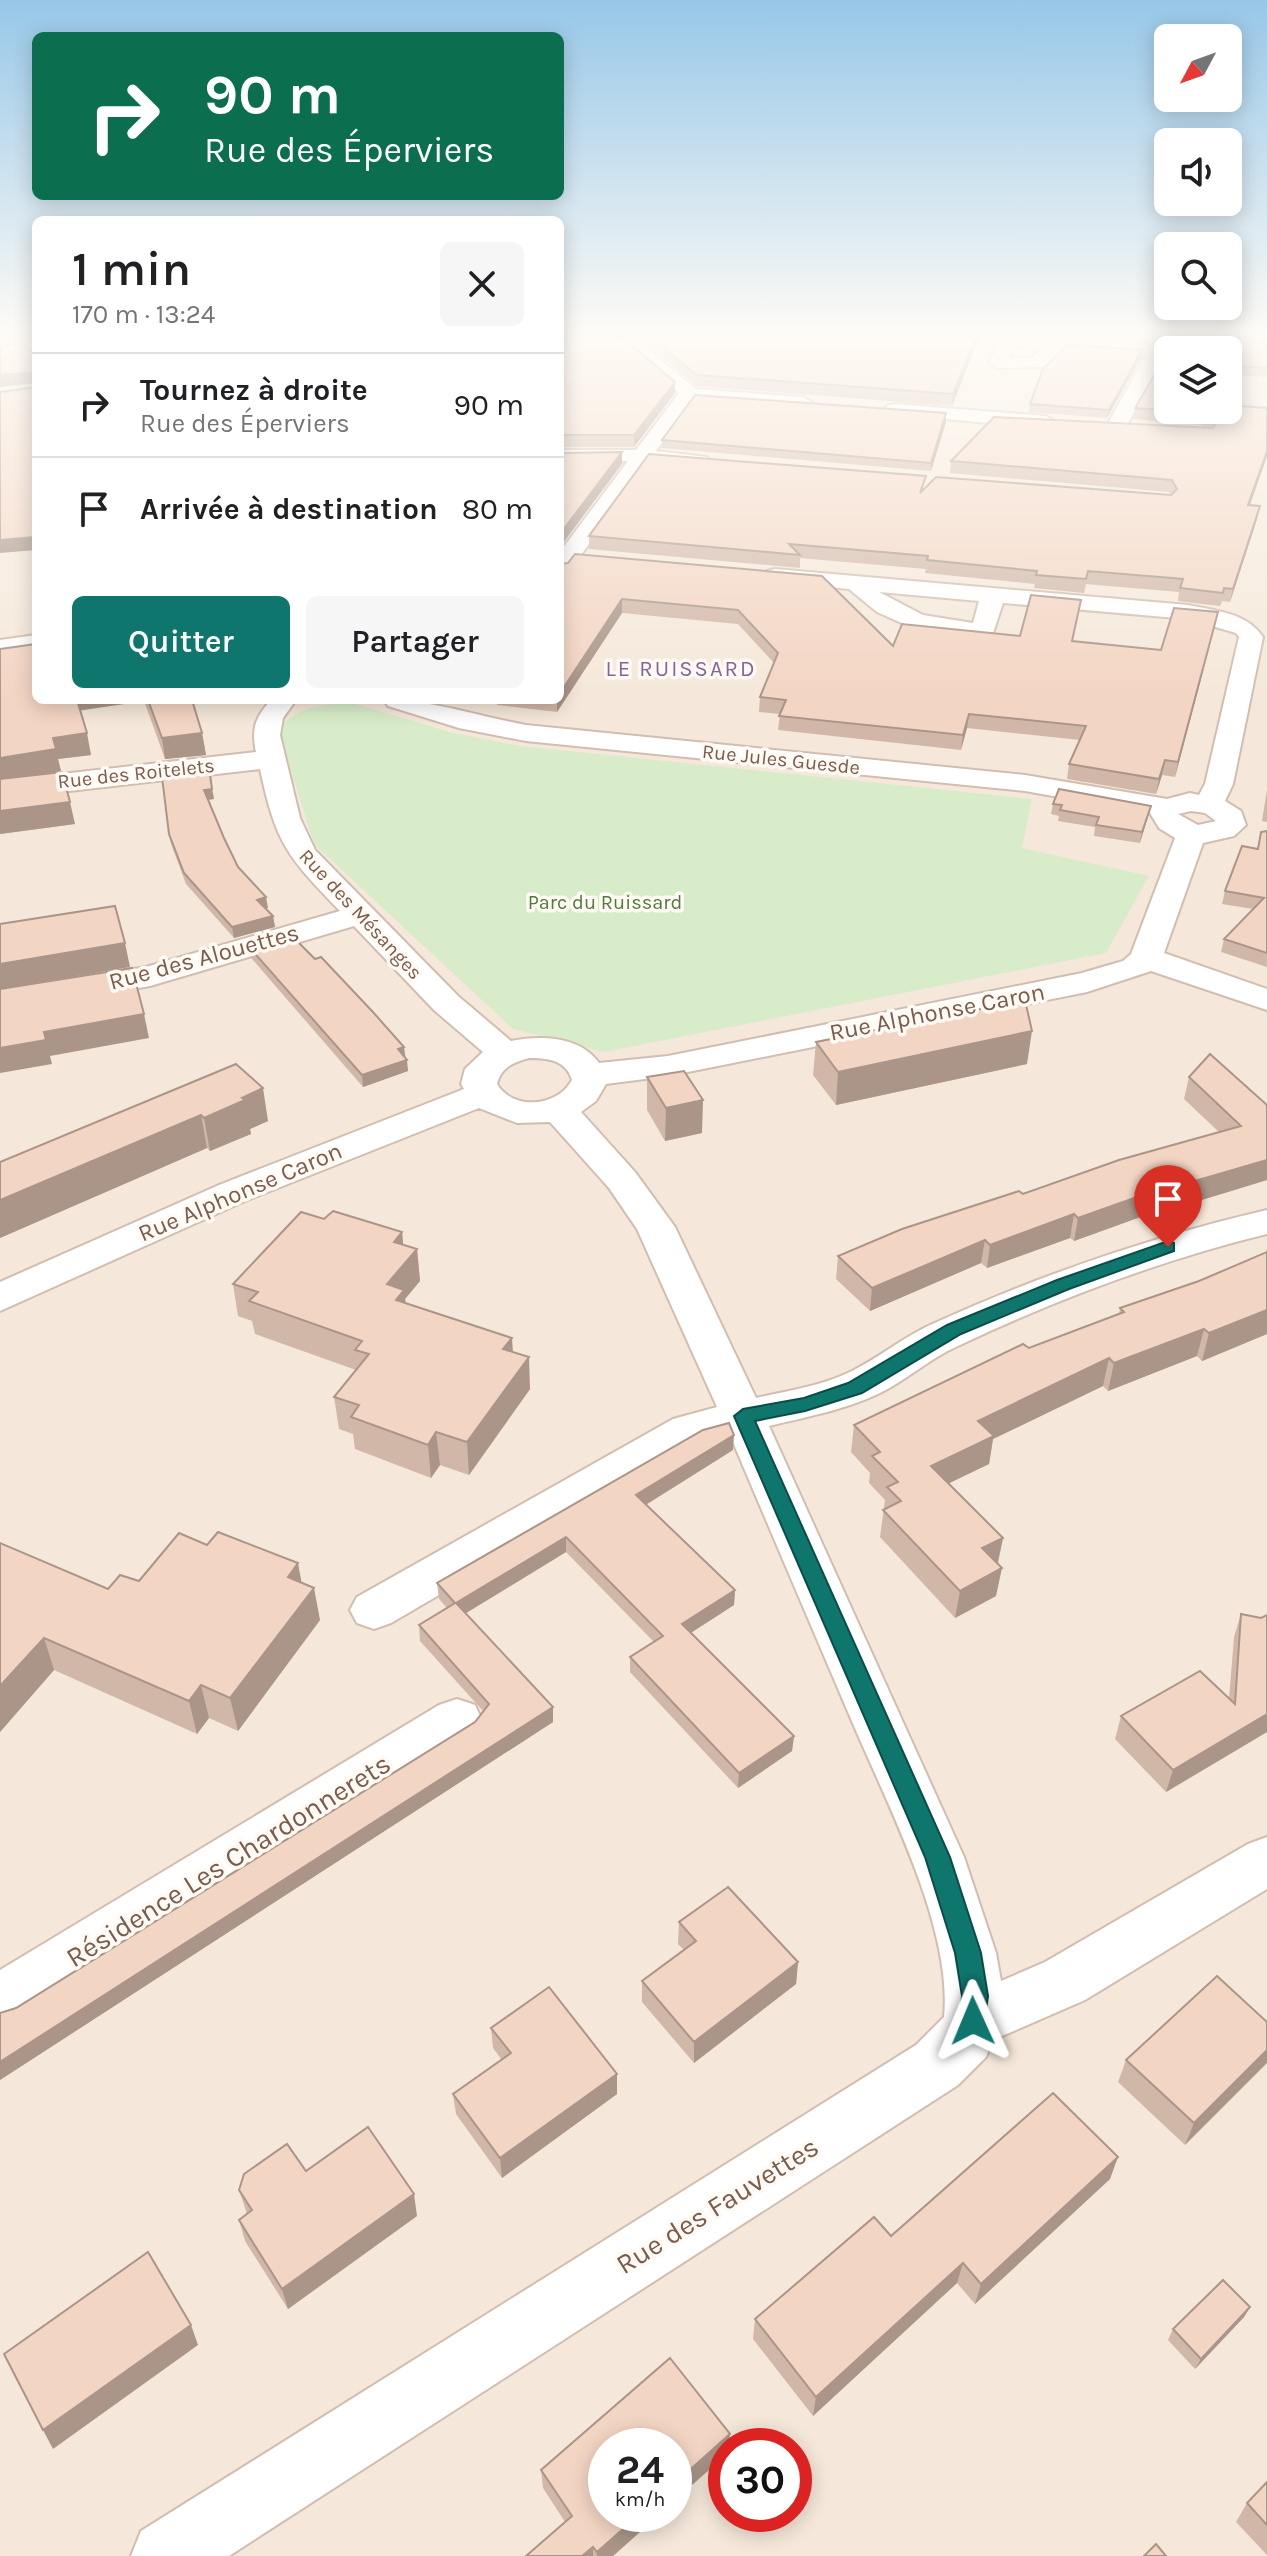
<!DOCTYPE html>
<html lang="fr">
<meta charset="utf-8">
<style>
body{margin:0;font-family:Karla,sans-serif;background:#f6f6f6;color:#202124;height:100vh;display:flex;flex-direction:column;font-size:30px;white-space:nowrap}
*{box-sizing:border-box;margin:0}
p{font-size:26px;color:#757577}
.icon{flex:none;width:44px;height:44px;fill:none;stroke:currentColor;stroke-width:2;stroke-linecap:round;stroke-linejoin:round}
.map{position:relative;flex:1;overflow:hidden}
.panel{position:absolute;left:32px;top:216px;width:532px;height:488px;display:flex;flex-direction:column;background:#fff;border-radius:12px;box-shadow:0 4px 20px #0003}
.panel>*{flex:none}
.banner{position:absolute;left:32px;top:32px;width:532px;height:168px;border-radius:12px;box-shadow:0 4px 20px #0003;background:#0b6e4f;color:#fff;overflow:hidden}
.needle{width:52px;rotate:229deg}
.controls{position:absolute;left:1154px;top:24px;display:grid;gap:16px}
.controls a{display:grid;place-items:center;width:88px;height:88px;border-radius:12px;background:#fff;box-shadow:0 4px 20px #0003;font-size:40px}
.speed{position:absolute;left:588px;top:2428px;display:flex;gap:16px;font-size:40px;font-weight:700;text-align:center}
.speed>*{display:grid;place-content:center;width:104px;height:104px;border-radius:50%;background:#fff;box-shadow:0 4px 20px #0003;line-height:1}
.speed small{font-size:20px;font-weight:400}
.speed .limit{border:12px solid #d22;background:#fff;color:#111}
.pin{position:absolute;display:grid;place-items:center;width:68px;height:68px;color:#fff;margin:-82px -34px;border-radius:50% 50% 50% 0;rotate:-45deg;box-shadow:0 0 8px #0007}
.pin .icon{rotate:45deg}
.me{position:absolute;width:88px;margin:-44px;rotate:359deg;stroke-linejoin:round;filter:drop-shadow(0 0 6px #0008)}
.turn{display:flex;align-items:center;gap:28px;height:168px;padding:0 40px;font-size:36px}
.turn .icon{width:104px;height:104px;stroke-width:2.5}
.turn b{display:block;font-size:56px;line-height:68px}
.round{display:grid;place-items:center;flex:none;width:84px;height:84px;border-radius:12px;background:#f6f6f6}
.headline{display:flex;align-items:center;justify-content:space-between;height:136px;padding:0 40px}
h1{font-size:48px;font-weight:600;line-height:60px}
.action{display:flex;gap:16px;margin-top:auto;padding:16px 40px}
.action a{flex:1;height:92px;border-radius:12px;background:#0f766e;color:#fff;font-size:32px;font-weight:600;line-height:92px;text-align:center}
.action a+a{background:#f6f6f6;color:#202124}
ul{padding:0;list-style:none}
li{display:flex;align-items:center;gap:24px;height:104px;padding:0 40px;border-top:2px solid #e0e0e0}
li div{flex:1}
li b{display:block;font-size:30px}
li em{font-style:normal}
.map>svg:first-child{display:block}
</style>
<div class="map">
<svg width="1267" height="2556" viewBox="0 0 1267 2556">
<rect width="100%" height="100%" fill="#fdf6ec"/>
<path fill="#f5e8da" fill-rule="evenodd" d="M0,337H36V700H560V337H1267V2556H0ZM1168,350H1228V410H1168ZM606,2446H674V2514H606ZM726,2446H794V2514H726Z"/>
<path fill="#d8ecc9" d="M349,702L453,733L521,746L1032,799L1022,848L1149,876L1106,953L604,1052L513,1029L314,844L278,729C297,707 321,705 349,702Z"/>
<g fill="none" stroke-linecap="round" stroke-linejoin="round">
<g stroke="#d1beb0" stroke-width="4">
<g id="minor">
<polygon points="613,337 633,337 696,389 803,397 813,403 803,409 693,400 656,451 707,457 710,461 707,465 647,463 568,573 560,575 560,552 628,461 560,462 560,450 636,450 679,393"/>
<path d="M1001,337L1154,345L1160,337H1178L1161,361L1126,427L1116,433L1106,427L1146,355L1063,349L1043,367L998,368L989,363ZM1014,346L1043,348L1032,358H1009Z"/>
<polygon points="29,340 36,342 36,360 24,351 0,354 0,344"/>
<polygon points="894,404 1046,416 1056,422 1046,428 887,414 884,410 887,406"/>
<path d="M775,569L1188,605C1216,611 1246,612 1263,637L1233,784L1225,801L1241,811L1246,825L1234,836L1203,843L1164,953L1267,989V1010L1151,971L1087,992L668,1076L606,1084L596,1101L581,1112L635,1172L675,1227L756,1398C787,1391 821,1386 850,1372C877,1359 901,1339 928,1326C1037,1276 1151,1237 1267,1210V1234C1161,1260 1057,1299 958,1346C930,1358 907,1380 880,1393C845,1410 806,1417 769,1426L964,1857L996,1953L1001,1981L1045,1962L1248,1844L1267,1837V1889L1085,2000L993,2040L986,2057L958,2085L229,2556H131L141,2531L916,2045L944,2017C953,1928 886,1802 851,1719C811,1625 770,1530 730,1435L701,1442L391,1623L374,1629L357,1623L350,1610L357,1597L673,1419L717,1407L637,1229L609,1188L550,1122L517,1123L479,1108L245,1201L0,1311V1282L219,1185L464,1089L461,1084L465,1069L483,1052L434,1010L354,926L150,986L0,1012V992L146,967L340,911C287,856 276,844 260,769L0,799V781L256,752C251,730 255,717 271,700H296L283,718L280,735L300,818L315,850L458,996L511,1041C541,1035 580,1036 599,1063L668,1056L1082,973L1123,961L1131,954L1175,838L1159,828L1150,813L1025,791L526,741L459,728L388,706L384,700C434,700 477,716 526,725L1025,775L1167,799L1190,793L1199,795L1205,784L1239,637L1236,633L1188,619L1003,603L992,636L946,634L906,625L877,612L849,589L767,581L763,576L767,571ZM879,592L979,601L973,623L923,615ZM1191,811L1205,813L1216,821L1198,825L1178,814ZM529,1058C548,1058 566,1060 572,1080C558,1107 513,1111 497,1084C501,1068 513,1062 529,1058Z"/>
<polygon points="36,635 36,649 0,654 0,640"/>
<polygon points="457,1699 475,1705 482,1720 475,1735 20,2020 0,2028 0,1970 439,1705"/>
</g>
</g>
<use href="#minor" fill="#fff" fill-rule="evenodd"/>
</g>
<g fill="#d1b7a8">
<polygon points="638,337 979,337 952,406 697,386"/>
<polygon points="1083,337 1157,337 1153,342"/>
<polygon points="1177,337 1246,337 1239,343 1267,341 1267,377 1230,375 1231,349 1229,350 1169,350"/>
<polygon points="560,338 675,382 675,393 634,447 560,447"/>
<polygon points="1141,358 1107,418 1029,412 1030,404"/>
<polygon points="1135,408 1168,410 1267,408 1267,456 1250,505 1257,519 1230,602 1222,601 1220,606 1178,601 1179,592 1086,584 1084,593 1034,588 1035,584 925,573 926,569 800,558 800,568 589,549 589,536 925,488 1171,495 1169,492 950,473 951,461 1205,428 1201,425 1133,419"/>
<polygon points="946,414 946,422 931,471 662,448 662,440"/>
<polygon points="560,564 893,646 1020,636 1081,600 1073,641 1161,650 1215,626 1175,777 1162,775 1156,794 1067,779 1069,764 1080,740 967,728 961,750 778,730 780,714 759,712 760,697 774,663 738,624 622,613 557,712 497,705 497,700 560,700"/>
<polygon points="36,700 192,700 202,733 206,755 165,759 144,701 80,710 91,755 58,759 61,771 27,776 75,824 0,834"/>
<polygon points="209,767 214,799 208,800 224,838 238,867 268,908 266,908 273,916 275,927 234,938 186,884 171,844 169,834 172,772"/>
<polygon points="1267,789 1267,822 1262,821"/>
<polygon points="1053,804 1151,806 1148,816 1140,843 1094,836 1095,827 1058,821 1059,816 1051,814"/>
<polygon points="1267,831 1267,967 1221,952 1224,939 1253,909 1222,904 1225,891 1257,848 1261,832"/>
<polygon points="250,948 404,1047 408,1071 363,1087 252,959"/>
<polygon points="816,1042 1027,1064 836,1105 813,1075"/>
<polygon points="236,1064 268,1121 250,1129 251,1134 210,1151 207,1148 0,1238 0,1162"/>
<polygon points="647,1077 702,1133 665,1141 647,1110"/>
<polygon points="1189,1077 1267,1105 1267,1180 1182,1206 1179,1203 1074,1241 1070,1238 987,1268 981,1263 870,1311 836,1279 838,1256 1023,1194 1219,1132 1184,1099"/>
<polygon points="324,1219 402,1232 403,1245 417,1249 420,1281 405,1299 406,1303 513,1352 530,1389 469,1475 440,1465 431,1478 355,1449 353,1434 339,1429 334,1397 356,1370 255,1334 252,1321 238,1316 233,1284"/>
<polygon points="1267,1249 1267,1334 1202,1361 1197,1356 1108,1391 1103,1386 993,1439 989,1464 948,1483 1003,1538 998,1564 996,1596 955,1618 880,1537 885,1500 869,1483 870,1473 851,1452 854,1425 1029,1348 1119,1314 1120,1308 1199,1281 1265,1253"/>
<polygon points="733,1450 645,1505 735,1590 734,1605 691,1633 794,1736 792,1751 738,1788 630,1672 630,1657 654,1642 566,1552 466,1613 553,1722 0,2080 0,2013 16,2008 475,1722 483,1711 420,1641 419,1625 447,1608 439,1599 437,1583"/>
<polygon points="0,1543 108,1589 139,1581 301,1582 320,1620 238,1731 209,1718 197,1734 54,1670 0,1732"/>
<polygon points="1241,1614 1267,1732 1166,1792 1115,1739 1121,1716 1229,1699 1234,1637"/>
<polygon points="679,1922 798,1962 796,1984 694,2063 642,2002 642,1981 684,1950 678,1944"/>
<polygon points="1267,2022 1185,2145 1118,2082 1126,2060"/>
<polygon points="491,2028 617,2094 502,2178 456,2114 453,2094 502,2060 493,2048"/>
<polygon points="306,2171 417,2216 288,2309 245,2241 239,2220 247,2214 239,2190"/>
<polygon points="1110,2179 975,2304 957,2283 813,2416 753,2339 755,2319 891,2236"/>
<polygon points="1250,2307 1244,2317 1195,2369 1168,2340 1173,2329"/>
<polygon points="541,2470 606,2514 660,2514 613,2556 526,2556 565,2522 543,2488"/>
<polygon points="1267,2482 1267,2555 1236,2522 1247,2503"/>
</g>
<g fill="#aa9588">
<polygon points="0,337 26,337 0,341"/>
<polygon points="976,337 979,337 952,406 953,394"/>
<polygon points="1233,337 1246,337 1232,348 1232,343 1231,349 1229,350 1231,339"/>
<polygon points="1142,350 1141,358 1107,418 1109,410"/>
<polygon points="34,372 36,383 0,387 0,375"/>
<polygon points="675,382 675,393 634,447 634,435"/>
<polygon points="946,413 946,422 931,471 931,463"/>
<polygon points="1267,451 1267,456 1245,518 1248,505"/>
<polygon points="622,452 622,464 560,547 560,534"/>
<polygon points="1260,506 1257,519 1230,602 1233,589"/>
<polygon points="36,537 36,550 0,553 0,540"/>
<polygon points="622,599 622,613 557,712 557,700 560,700 560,693"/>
<polygon points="1218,612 1215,626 1175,777 1178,762"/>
<polygon points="75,700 144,700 144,701 77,711"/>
<polygon points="969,714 967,728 961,750 963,735"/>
<polygon points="87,733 91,755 58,759 61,771 0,781 0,758 53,738"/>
<polygon points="202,733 206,755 165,759 162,738"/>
<polygon points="1165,760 1162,775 1156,794 1159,779"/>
<polygon points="212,789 214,799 206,800 204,790"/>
<polygon points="70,802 75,824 0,834 0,811"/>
<polygon points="1151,806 1148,816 1140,843 1142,832"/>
<polygon points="266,897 268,908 259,910 257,900"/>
<polygon points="273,916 275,927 234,938 232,927"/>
<polygon points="125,943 130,967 0,989 0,964"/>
<polygon points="144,1014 149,1038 50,1056 52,1064 0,1073 0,1048 44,1032"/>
<polygon points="1032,1031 1027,1064 836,1105 838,1072"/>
<polygon points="404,1047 405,1058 398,1049"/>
<polygon points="407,1060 408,1071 363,1087 362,1075"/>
<polygon points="263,1088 268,1121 250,1129 251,1134 210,1151 204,1118 242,1098"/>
<polygon points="703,1100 702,1133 665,1141 666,1108"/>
<polygon points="201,1115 207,1148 0,1238 0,1200"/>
<polygon points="1267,1160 1267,1180 1182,1206 1188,1183"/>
<polygon points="1185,1180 1179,1203 1074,1241 1078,1218"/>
<polygon points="1074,1214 1070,1238 987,1268 990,1245"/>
<polygon points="402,1232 405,1263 417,1249 420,1281 405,1299 408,1323 387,1284 394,1242"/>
<polygon points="985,1240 981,1263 870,1311 872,1288"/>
<polygon points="1267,1310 1267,1334 1202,1361 1209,1333"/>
<polygon points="1204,1329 1197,1356 1108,1391 1114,1363"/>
<polygon points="512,1338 514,1370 503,1349"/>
<polygon points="529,1357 530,1389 469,1475 467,1442"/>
<polygon points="1109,1358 1103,1386 993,1439 989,1464 927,1494 931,1466 978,1421"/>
<polygon points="436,1432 440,1465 431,1478 428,1445"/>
<polygon points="734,1435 733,1450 636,1511 636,1495"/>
<polygon points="566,1537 566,1552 458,1618 456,1603"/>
<polygon points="1003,1538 997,1565 982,1548"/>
<polygon points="298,1563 304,1596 288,1577"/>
<polygon points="1002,1568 996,1596 955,1618 960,1591"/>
<polygon points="314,1588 320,1620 238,1731 230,1698"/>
<polygon points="735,1590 734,1605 681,1639 682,1624"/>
<polygon points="44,1638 54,1670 0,1732 0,1686"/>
<polygon points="201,1685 209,1718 197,1734 189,1701"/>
<polygon points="553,1707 553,1722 0,2080 0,2062"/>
<polygon points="1267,1714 1267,1732 1166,1792 1173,1770"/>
<polygon points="794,1736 792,1751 738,1788 739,1773"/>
<polygon points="798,1962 796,1984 694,2063 694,2042"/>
<polygon points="1267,2050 1267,2063 1185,2145 1194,2123"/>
<polygon points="617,2074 617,2094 502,2178 500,2158"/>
<polygon points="1118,2157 1110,2179 975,2304 981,2284"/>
<polygon points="414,2194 417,2216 288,2309 282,2289"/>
<polygon points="963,2263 957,2283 813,2416 816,2397"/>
<polygon points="1250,2307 1244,2317 1195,2369 1201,2359"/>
<polygon points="191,2325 198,2345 53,2449 43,2430"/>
<polygon points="730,2434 729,2446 726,2446 726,2455 674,2501 674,2484"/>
<polygon points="640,2514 660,2514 613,2556 597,2556 597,2552"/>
<polygon points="593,2547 593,2556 582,2556"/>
</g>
<g fill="#f3d5c3" stroke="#aa9588" stroke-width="2">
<polygon points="36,337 36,383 34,372 0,375 0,346 21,343 34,352"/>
<polygon points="566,337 622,337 675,382 634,435 560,435 560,338"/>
<polygon points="651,337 976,337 953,394 697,375"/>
<polygon points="1177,337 1233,337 1231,339 1225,339 1225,350 1169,350"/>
<polygon points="1267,341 1267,368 1232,366 1232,343"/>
<polygon points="1067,345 1142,350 1109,410 1030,404 1043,369"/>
<polygon points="1168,352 1168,410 1228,410 1228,405 1267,408 1267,451 1248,505 1260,506 1233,589 1224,588 1223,593 1180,588 1183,579 1088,571 1086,579 1036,575 1037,571 927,560 928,556 789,544 800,555 589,536 649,454 926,476 920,493 936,477 1171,495 1177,489 1172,480 951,461 994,417 1213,428 1216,422 1203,413 1135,408"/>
<polygon points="36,387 36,537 0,540 0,392"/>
<polygon points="695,395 946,413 931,463 662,440"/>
<polygon points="622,452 560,534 560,453"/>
<polygon points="575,554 822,576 893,646 902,624 1020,636 1031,595 1081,600 1072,641 1161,650 1174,608 1218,612 1178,762 1165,760 1159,779 1069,764 1086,726 969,714 963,735 779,716 786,700 760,697 778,653 738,610 622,599 560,693 560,564 568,563"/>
<polygon points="36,644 36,700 77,700 87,733 53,738 56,749 0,758 0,649"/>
<polygon points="148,700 192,700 202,733 162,738"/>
<polygon points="209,767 212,789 204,790 224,838 238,867 266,897 257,900 273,916 232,927 184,873 169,834 162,777 174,776 172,772"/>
<polygon points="62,772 70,802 0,811 0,779"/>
<polygon points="1059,789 1151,806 1142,832 1096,825 1099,817 1060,810 1062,805 1053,804"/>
<polygon points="1267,831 1267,953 1224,939 1264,898 1225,891 1242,846 1258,849 1261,832"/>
<polygon points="115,906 125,943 0,964 0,924"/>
<polygon points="292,936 315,959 321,957 372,1011 404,1047 398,1049 407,1060 362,1075 250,948"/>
<polygon points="132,968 144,1014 44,1032 46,1040 0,1048 0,989"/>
<polygon points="1025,1000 1032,1031 838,1072 816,1042"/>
<polygon points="1210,1054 1267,1105 1267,1160 1188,1183 1185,1180 1078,1218 1074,1214 990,1245 985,1240 872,1288 838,1256 902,1229 1019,1191 1023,1194 1119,1160 1241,1126 1189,1077"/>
<polygon points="236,1064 263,1088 242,1098 245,1100 204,1118 201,1115 0,1200 0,1162"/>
<polygon points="684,1071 703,1100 666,1108 647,1077"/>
<polygon points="333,1211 402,1232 394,1242 417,1249 387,1284 404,1290 396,1300 512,1338 503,1349 529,1357 467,1442 436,1432 428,1445 351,1417 359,1405 334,1397 369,1354 355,1350 362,1341 249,1301 258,1292 233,1284 301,1212 324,1219"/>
<polygon points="1267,1252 1267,1310 1209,1333 1204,1329 1114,1363 1109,1358 978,1421 994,1436 931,1466 1003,1538 982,1548 1002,1568 960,1591 883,1510 901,1501 887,1487 898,1482 872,1456 880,1452 854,1425 1023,1344 1029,1348 1124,1312 1120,1308 1199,1281"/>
<polygon points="729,1423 734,1435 636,1495 735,1590 682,1624 794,1736 739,1773 630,1657 663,1636 566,1537 456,1603 553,1707 0,2062 0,2013 16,2008 475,1722 489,1704 419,1625 455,1603 437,1583 703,1430"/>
<polygon points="218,1532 298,1563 288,1577 314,1588 230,1698 201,1685 189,1701 44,1638 0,1686 0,1543 108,1589 120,1575 139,1581 179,1533 207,1545"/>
<polygon points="1241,1614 1261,1618 1267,1615 1267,1714 1173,1770 1121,1716 1200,1671 1235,1704"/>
<polygon points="728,1887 798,1962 694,2042 642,1981 696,1941 679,1922"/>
<polygon points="1217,1976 1267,2022 1267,2050 1194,2123 1126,2060"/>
<polygon points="549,1987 617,2074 500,2158 453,2094 511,2053 491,2028"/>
<polygon points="1053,2093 1118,2157 981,2284 963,2263 816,2397 755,2319 874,2217 891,2236"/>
<polygon points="368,2127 414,2194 282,2289 239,2220 252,2210 239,2190 244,2174 287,2144 306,2171"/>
<polygon points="148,2252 191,2325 43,2430 4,2354"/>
<polygon points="1223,2280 1250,2307 1201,2359 1173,2329"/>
<polygon points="670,2358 730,2434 674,2484 674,2446 606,2446 606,2514 640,2514 597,2552 593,2547 582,2556 526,2556 572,2516 541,2470"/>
<polygon points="1267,2482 1267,2525 1247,2503"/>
<polygon points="1156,2544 1166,2556 1144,2556"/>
</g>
<linearGradient id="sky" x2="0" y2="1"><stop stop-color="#97c7e8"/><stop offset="0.48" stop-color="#fefbf6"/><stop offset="1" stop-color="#fefbf6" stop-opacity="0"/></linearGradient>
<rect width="1267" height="695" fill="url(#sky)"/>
<polygon fill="#0f766e" stroke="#0a4d48" stroke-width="2" points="1168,1241 1174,1243 1174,1251 1069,1289 961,1334 862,1393 805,1411 755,1421 950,1857 981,1953 988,1996 983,2030 973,2033 964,2030 960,2021 962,1996 955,1953 925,1857 734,1416 743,1409 804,1398 848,1383 947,1325 1057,1280"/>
<g text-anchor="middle" stroke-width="7" stroke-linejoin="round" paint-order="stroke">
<g font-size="20" fill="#7a5c4d" stroke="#fffaf3">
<text transform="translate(781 759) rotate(6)" y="7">Rue Jules Guesde</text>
<text transform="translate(136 773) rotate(-6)" y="7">Rue des Roitelets</text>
<text transform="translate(361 914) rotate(47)" y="7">Rue des Mésanges</text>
</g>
<g font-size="20" fill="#537a41" stroke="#fffaf3">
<text x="605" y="909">Parc du Ruissard</text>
</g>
<g font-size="22" letter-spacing="2" fill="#846695" stroke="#fffaf3">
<text x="681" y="676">LE RUISSARD</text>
</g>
<g font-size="24" fill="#7a5c4d" stroke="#fffaf3">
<text transform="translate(204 957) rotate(-15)" y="8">Rue des Alouettes</text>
<text transform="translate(937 1012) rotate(-11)" y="8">Rue Alphonse Caron</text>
<text transform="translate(240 1192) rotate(-23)" y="8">Rue Alphonse Caron</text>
</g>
<g font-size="28" fill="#7a5c4d" stroke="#fffaf3">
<text transform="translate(228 1860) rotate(-32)" y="10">Résidence Les Chardonnerets</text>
<text transform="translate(717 2205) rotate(-32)" y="10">Rue des Fauvettes</text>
</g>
</g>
</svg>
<div class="controls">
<a><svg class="needle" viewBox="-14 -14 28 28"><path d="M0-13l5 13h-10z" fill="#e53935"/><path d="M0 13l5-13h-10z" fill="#757577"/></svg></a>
<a><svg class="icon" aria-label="sound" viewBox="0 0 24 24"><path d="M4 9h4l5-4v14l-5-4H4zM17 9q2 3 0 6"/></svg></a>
<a><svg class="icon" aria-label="search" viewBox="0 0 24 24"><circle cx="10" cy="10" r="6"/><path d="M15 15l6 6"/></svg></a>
<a><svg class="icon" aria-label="layers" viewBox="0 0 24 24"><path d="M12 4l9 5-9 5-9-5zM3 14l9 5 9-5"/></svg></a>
</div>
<div class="speed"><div>24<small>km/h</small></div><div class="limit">30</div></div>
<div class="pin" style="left:1168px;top:1247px;background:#d93025"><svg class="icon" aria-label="arrive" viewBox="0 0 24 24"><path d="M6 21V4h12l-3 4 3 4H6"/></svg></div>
<svg class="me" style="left:973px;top:2021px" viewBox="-20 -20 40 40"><path d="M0-17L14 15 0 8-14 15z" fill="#0f766e" stroke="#fff" stroke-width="4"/></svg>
<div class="banner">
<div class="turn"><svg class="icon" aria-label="right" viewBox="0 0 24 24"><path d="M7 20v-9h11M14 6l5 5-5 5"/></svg><div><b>90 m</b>Rue des Éperviers</div></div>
</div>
<section class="panel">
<div class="headline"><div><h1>1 min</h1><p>170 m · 13:24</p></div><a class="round"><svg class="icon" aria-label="close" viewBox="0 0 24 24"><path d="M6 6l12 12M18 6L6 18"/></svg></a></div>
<ul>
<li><svg class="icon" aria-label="right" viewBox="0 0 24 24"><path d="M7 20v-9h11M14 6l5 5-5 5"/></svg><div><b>Tournez à droite</b><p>Rue des Éperviers</p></div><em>90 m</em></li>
<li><svg class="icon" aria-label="arrive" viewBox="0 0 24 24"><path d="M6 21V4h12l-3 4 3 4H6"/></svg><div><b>Arrivée à destination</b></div><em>80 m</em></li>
</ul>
<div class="action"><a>Quitter</a><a>Partager</a></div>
</section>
</div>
